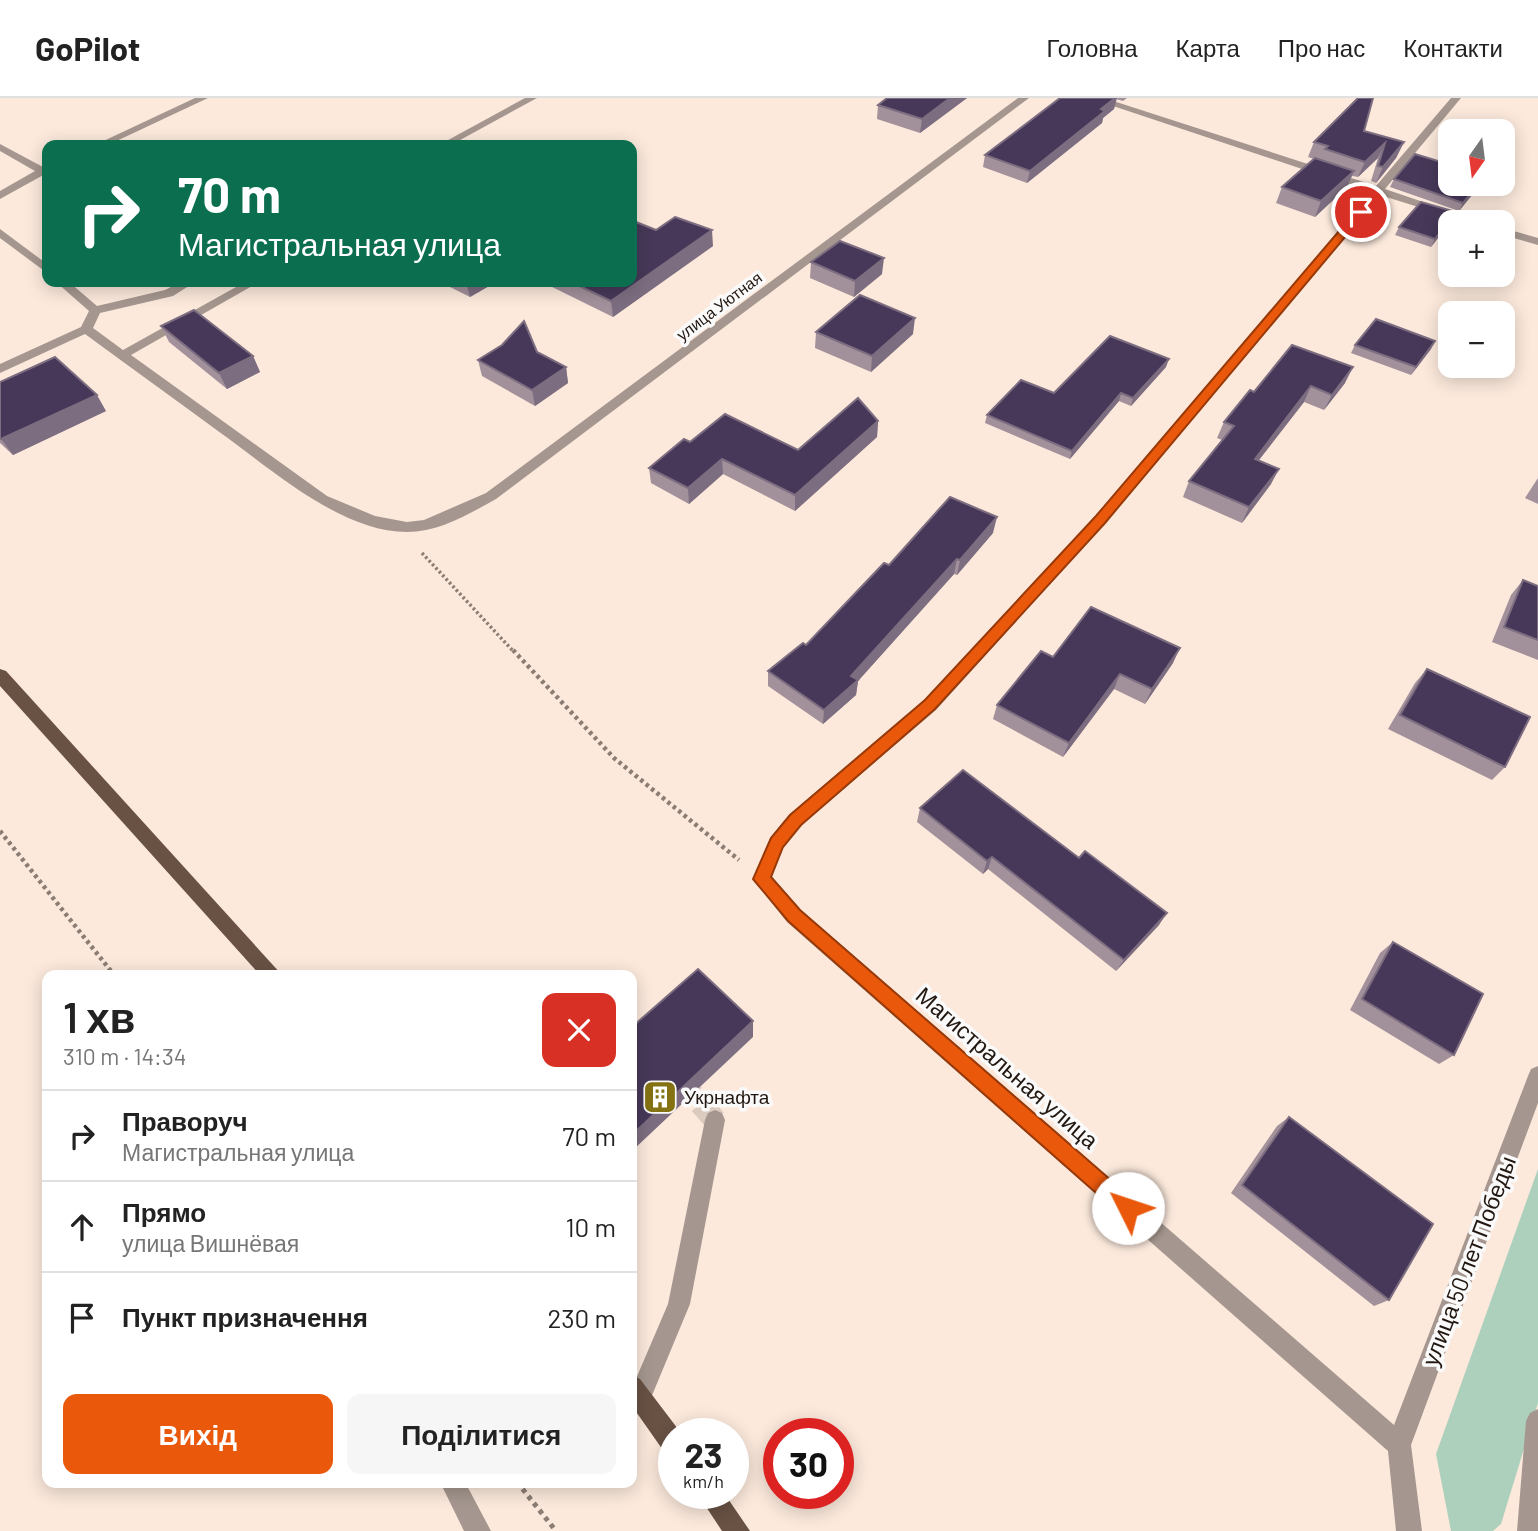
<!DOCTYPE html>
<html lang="uk">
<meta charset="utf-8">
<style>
body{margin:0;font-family:Barlow,sans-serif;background:#f6f6f6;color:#222;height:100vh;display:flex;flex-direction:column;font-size:26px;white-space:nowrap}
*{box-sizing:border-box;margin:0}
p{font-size:23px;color:#767676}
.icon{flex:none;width:38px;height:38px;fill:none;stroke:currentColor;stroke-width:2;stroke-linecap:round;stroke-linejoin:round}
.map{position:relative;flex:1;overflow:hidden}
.details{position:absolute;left:42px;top:872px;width:595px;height:518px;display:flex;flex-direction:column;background:#fff;border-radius:14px;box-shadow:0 4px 18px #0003}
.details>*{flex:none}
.hud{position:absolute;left:42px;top:42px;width:595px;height:147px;border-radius:14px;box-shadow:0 4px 18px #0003;background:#0b6e4f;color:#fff;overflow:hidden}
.needle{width:46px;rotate:194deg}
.buttons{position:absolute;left:1438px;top:21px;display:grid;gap:14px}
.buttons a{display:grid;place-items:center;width:77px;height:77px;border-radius:14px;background:#fff;box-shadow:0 4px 18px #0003;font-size:35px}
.speed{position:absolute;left:658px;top:1320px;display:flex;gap:14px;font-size:35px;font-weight:700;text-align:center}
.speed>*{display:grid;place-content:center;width:91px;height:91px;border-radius:50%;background:#fff;box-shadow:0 4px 18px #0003;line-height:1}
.speed small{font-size:18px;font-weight:400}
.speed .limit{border:10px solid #d22;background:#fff;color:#111}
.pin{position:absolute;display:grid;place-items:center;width:60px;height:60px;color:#fff;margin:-30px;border:4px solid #fff;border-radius:50%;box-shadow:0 2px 7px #0007}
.me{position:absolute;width:77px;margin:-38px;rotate:311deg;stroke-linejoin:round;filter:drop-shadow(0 0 5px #0008)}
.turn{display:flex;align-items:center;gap:24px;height:147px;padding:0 21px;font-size:32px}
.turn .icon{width:91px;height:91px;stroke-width:2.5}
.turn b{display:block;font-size:49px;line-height:60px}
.round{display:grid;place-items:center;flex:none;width:74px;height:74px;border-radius:14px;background:#f6f6f6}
.head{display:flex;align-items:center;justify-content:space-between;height:119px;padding:0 21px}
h1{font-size:42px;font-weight:600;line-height:52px}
.action{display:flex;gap:14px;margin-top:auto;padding:14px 21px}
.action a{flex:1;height:80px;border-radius:14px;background:#ea580c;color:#fff;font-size:28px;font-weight:600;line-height:80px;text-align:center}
.action a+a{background:#f6f6f6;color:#222}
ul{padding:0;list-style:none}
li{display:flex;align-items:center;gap:21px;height:91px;padding:0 21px;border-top:2px solid #e0e0e0}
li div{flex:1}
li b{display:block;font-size:26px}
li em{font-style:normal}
header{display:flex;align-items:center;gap:42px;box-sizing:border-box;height:98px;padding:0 35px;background:#fff;border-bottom:2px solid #e0e0e0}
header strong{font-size:33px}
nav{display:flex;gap:38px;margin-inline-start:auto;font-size:24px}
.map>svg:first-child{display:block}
</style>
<header>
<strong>GoPilot</strong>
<nav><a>Головна</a><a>Карта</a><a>Про нас</a><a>Контакти</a></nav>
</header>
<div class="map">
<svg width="1538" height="1433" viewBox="0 0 1538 1433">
<rect width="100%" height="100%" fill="#fce9dc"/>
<polygon fill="#add0bc" points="1538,1071 1538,1305 1501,1426 1493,1433 1451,1433 1436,1356"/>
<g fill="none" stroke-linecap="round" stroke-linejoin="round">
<polyline stroke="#dbcabe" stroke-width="23" stroke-dasharray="23 11" stroke-linecap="butt" points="678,980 715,1022"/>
<polyline stroke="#8b7d73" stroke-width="3.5" stroke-dasharray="2.5 2.5" stroke-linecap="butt" points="422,455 514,554"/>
<g stroke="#8b7d73" stroke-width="4.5" stroke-dasharray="3.5 3.5" stroke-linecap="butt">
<polyline points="513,552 614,660 739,762"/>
<polyline points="0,733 114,877"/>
</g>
<polyline stroke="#8b7d73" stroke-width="5" stroke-dasharray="4.5 4.5" stroke-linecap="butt" points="517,1384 556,1433"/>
<g fill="#a5978f" fill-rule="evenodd">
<polygon points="195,0 208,0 108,47 95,47"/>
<polygon points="525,0 537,0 451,47 439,47"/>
<path d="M1018,0H1029L496,401C469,416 439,434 407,434C340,434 270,370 218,333C174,301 129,268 85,236L0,275V266L81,229L89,213L56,184H69L97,208L165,192L181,184H195L173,198L100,215L93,230L123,252L245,184H259L131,257L327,398L375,418L407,424L424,422L486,395Z"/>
<polygon points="1089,0 1104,0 1376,88 1451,0 1461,0 1385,91 1482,124 1466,124 1380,97 1106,424 936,612 801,727 783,749 772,779 801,812 1394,1327 1528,978 1531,971 1538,968 1538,1005 1411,1347 1422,1433 1396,1433 1388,1353 787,824 753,781 770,740 789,717 924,602 1096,418 1371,94"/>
<polygon points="0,46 43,69 47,68 47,75 0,101 0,93 35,73 0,53"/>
<polygon points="1503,130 1538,140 1538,147 1503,137"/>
<polygon points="0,131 47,166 47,175 0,140"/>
<polygon points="715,1012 722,1015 725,1022 690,1206 648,1307 640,1311 632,1307 632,1290 668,1206 705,1022 708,1015"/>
<polygon points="1538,1311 1538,1433 1517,1433 1526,1323 1530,1315"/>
<polygon points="440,1384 465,1384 491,1433 464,1433"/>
</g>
<g fill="#695244" fill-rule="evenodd">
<polygon points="0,571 6,573 282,877 260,877 0,588"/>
<polygon points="632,1277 640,1281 681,1335 674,1335 674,1358 665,1355 632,1308"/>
<polygon points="697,1395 724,1395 750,1433 722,1433"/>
</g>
</g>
<g fill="#a2909a">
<polygon points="887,0 967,0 920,35 877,21 878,7"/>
<polygon points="1060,0 1127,0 1123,3 1116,1 1114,11 1103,20 1102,25 1027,85 983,69 985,57"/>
<polygon points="1364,33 1404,44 1396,60 1376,85 1371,83 1378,60 1358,79 1352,78 1347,89 1315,119 1276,105 1282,89 1314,61 1308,59 1314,44"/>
<polygon points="1394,81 1481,86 1459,113 1390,89"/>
<polygon points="1452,122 1431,149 1395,137 1399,129"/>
<polygon points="656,132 713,148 613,219 542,184 632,184"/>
<polygon points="811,164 882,176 854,199 810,180"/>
<polygon points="440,184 496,184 470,199"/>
<polygon points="161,228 253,258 260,274 227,291 169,244"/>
<polygon points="816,234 913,236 871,274 815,250"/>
<polygon points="1355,247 1431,251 1411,277 1351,255"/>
<polygon points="537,254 566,269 568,285 535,308 482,278 478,262"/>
<polygon points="1166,269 1131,308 1119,303 1070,361 985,325 987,317 1054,295"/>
<polygon points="0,284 106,313 13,357 0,345"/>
<polygon points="1345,285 1324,312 1304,304 1259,362 1271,386 1242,425 1183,399 1189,383 1222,342 1217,340 1224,324 1254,294"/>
<polygon points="878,323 877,339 795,413 723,376 689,406 651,385 649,370 690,344 798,352"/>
<polygon points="1538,380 1538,406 1525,400"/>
<polygon points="993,435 957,477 954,476 858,583 856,597 823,626 768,588 768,573 806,547 889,467"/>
<polygon points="1523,482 1538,488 1538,562 1492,544 1511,497"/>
<polygon points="1053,559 1173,565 1145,606 1114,591 1063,659 993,621 997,607"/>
<polygon points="1427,571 1505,669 1492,682 1388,631 1415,585"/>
<polygon points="920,710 1079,760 1159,827 1116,873 988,771 983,776 917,724"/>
<polygon points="1393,844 1454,957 1439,966 1350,912 1380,855"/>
<polygon points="1289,1019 1389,1202 1374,1208 1231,1095 1277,1028"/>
</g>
<g fill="#7d6d80">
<polygon points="950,0 967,0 920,35 922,21"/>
<polygon points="1115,0 1117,0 1114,11 1103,20 1102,25 1027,85 1030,73"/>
<polygon points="1404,44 1396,60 1376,85 1383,69"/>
<polygon points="1385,45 1378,60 1358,79 1365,64"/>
<polygon points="1354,73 1347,89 1315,119 1321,103"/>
<polygon points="1479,86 1481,86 1459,113 1463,105"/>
<polygon points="1456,114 1452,122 1431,149 1435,141"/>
<polygon points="712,132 713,148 613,219 611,203"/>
<polygon points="884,160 882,176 854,199 855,183"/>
<polygon points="466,184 496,184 470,199"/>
<polygon points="915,220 913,236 871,274 872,258"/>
<polygon points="1435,243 1431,251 1411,277 1416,269"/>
<polygon points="253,258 260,274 227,291 219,275"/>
<polygon points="1169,261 1166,269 1131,308 1133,300"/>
<polygon points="566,269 568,285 535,308 532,292"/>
<polygon points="1353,269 1345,285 1324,312 1332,297"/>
<polygon points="1311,288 1304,304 1248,376 1255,361"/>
<polygon points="1121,295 1119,303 1070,361 1072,353"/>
<polygon points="97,297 106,313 13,357 1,341"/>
<polygon points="878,323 877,339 795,413 795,397"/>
<polygon points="722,361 723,376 689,406 688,390"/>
<polygon points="1279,371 1271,386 1242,425 1249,409"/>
<polygon points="997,419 993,435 957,477 960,462"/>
<polygon points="957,461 954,476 858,583 856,597 823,626 824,612 851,578"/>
<polygon points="1180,550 1173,565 1145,606 1152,591"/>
<polygon points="1120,576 1114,591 1063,659 1069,645"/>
<polygon points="992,759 988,771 983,776 987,763"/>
<polygon points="1167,815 1159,827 1116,873 1124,862"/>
<polygon points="753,923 753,939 633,1052 632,1048 632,1037"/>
</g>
<g fill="#473859" stroke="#7d6d80" stroke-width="2">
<polygon points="887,0 950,0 922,21 878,7"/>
<polygon points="1060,0 1115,0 1101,11 1105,13 1030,73 985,57"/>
<polygon points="1358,0 1373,0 1364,33 1404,44 1383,69 1378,68 1385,45 1365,64 1325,51 1328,48 1314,44"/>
<polygon points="1415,56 1451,67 1451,86 1479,86 1463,105 1394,81"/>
<polygon points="1315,60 1354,73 1321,103 1282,89"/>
<polygon points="1421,104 1456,114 1435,141 1399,129"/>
<polygon points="675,119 712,132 611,203 571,184 632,184 632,128 636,124 656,132"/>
<polygon points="840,143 884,160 855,183 811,164"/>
<polygon points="860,197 915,220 872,258 816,234"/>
<polygon points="194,212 253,258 219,275 161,228"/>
<polygon points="1376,221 1435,243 1416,269 1355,247"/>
<polygon points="524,223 537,254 566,269 532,292 478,262 502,247"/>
<polygon points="1110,238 1169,261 1133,300 1121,295 1072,353 987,317 1021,282 1054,295"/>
<polygon points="1292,247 1353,269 1332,297 1311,288 1255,361 1279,371 1249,409 1189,383 1234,328 1224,324 1250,292 1254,294"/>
<polygon points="55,259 97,297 1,341 0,340 0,284"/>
<polygon points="858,300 878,323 795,397 722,361 688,390 649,370 684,341 690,344 725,316 798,352"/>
<polygon points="950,399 997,419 960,462 957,461 851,578 858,582 824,612 768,573 803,545 806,547 884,465 889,467"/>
<polygon points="1523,482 1538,488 1538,542 1504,529"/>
<polygon points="1091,509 1180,550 1152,591 1120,576 1069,645 997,607 1041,553 1053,559"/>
<polygon points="1427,571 1530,619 1505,669 1400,617"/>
<polygon points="963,672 1079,760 1085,753 1167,815 1124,862 992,759 987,763 920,710"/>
<polygon points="1393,844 1483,896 1454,957 1362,901"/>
<polygon points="698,871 753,923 632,1037 632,929"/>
<polygon points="1289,1019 1433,1126 1389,1202 1242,1087"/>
</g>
<polygon fill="#ea580c" stroke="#983908" stroke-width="2" points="1357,112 1366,114 1105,425 935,611 801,727 783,749 771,779 800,812 1135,1103 1138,1110 1135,1117 1128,1120 1121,1117 788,823 753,781 771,740 790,717 925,602 1096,418"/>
<defs>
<g id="building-square" transform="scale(1.75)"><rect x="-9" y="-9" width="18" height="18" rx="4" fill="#847213" stroke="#fafafa"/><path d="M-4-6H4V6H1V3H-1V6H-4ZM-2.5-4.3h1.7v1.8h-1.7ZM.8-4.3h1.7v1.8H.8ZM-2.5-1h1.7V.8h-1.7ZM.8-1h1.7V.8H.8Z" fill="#fff"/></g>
</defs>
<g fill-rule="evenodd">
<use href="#building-square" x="660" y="999"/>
</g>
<g text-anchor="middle" stroke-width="7" stroke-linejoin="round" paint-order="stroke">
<g font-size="16" fill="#231811" stroke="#fafafa">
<text transform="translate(719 208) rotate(-37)" y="6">улица Уютная</text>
</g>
<g font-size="19" fill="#231811" stroke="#fafafa" text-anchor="start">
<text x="684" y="1006">Укрнафта</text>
</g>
<g font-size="23" fill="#231811" stroke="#fafafa">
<text transform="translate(1007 970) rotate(41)" y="8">Магистральная улица</text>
<text transform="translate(1469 1163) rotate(-69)" y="8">улица 50 лет Победы</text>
</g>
</g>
</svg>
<div class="buttons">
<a><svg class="needle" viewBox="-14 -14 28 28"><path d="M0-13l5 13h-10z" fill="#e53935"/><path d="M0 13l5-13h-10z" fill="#767676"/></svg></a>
<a>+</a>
<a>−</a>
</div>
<div class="speed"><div>23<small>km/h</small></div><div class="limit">30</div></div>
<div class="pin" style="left:1361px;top:114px;background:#d93025"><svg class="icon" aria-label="arrive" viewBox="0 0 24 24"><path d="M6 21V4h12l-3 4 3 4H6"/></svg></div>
<svg class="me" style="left:1128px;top:1110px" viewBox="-20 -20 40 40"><circle r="19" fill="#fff"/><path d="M0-13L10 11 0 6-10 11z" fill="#ea580c"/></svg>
<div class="hud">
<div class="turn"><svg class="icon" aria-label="right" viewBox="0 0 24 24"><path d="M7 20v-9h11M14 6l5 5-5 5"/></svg><div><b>70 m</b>Магистральная улица</div></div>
</div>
<section class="details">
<div class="head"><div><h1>1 хв</h1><p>310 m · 14:34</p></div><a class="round" style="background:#d93025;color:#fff"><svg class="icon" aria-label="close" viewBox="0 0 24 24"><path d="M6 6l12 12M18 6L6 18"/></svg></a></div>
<ul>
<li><svg class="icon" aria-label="right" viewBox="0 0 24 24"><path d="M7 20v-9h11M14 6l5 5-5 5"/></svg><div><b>Праворуч</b><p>Магистральная улица</p></div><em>70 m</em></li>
<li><svg class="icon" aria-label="ahead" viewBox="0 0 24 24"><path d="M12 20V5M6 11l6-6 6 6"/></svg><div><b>Прямо</b><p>улица Вишнёвая</p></div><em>10 m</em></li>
<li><svg class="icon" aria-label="arrive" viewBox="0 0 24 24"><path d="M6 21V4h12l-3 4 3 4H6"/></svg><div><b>Пункт призначення</b></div><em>230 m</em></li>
</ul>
<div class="action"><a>Вихід</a><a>Поділитися</a></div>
</section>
</div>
